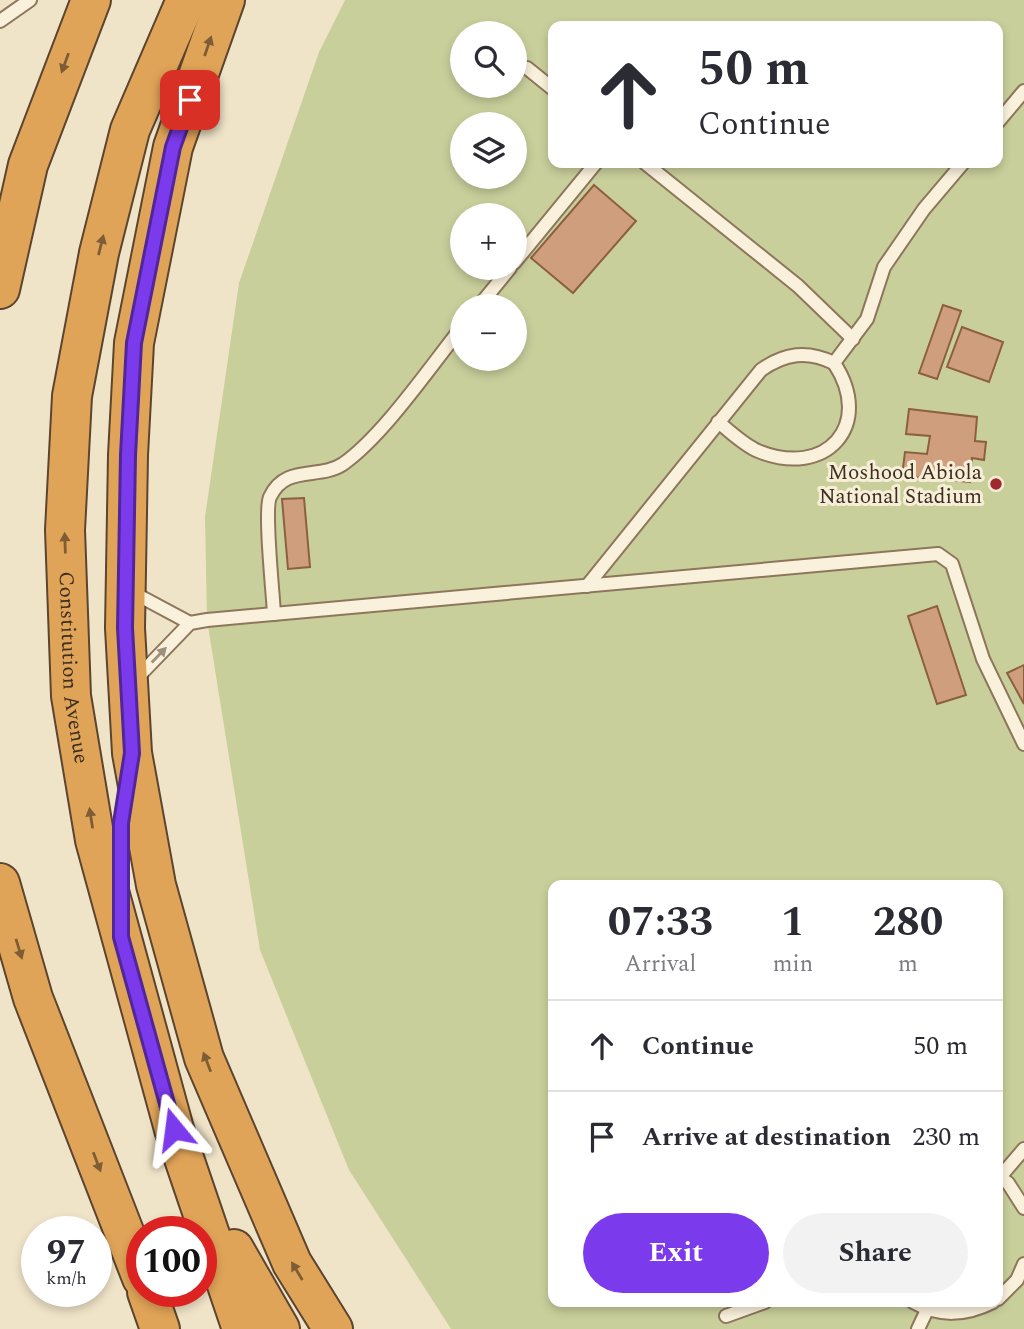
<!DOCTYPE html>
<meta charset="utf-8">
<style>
body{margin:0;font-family:Spectral,serif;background:#f2f2f3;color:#2b2b33;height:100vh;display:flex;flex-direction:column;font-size:26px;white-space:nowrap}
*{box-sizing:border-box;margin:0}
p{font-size:23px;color:#7c7c81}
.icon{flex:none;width:38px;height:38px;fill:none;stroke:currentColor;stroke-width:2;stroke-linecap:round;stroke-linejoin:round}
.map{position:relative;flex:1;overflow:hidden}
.side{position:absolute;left:548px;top:880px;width:455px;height:427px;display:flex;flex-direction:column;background:#fff;border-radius:14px;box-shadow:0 4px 10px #0003}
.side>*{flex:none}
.guide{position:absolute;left:548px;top:21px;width:455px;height:147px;border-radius:14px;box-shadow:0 4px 10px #0003;background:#fff;color:#2b2b33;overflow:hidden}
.controls{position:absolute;left:450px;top:21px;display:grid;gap:14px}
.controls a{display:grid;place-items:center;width:77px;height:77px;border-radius:50%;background:#fff;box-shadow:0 4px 10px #0003;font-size:35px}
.speed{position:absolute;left:21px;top:1216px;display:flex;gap:14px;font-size:35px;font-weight:700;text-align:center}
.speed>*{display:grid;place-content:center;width:91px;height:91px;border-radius:50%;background:#fff;box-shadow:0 4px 10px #0003;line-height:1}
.speed small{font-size:18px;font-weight:400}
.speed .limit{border:10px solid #d22;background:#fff;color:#111}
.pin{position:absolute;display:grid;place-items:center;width:60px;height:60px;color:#fff;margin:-30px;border-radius:14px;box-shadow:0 4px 10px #0006}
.me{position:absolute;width:77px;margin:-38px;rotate:344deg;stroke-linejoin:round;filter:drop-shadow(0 0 5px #0008)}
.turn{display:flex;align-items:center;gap:24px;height:147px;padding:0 35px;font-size:32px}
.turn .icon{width:91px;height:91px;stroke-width:2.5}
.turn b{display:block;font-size:49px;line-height:60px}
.eta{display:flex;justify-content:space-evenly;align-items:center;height:119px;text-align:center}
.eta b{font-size:42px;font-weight:700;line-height:49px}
.button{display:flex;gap:14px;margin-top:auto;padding:14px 35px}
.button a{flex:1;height:80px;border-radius:42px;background:#7c3aed;color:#fff;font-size:28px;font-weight:700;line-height:80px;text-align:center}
.button a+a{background:#f2f2f3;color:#2b2b33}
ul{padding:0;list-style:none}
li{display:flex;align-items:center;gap:21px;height:91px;padding:0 35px;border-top:2px solid #e1e1e2}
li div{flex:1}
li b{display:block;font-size:26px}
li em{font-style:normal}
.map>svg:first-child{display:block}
</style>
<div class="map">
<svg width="1024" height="1329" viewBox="0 0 1024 1329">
<rect width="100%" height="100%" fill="#f0e4c8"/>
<path fill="#c9cf9b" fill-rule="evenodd" d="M345,0H1024V1329H451L349,1170L260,950L207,620L205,517L239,283L319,52ZM553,26H998V163H553ZM462,33H514V86H462ZM462,124H514V177H462ZM462,215H514V268H462ZM462,306H514V359H462ZM553,886H998V1302H553Z"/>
<g fill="#cf9f7d" stroke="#8d5f41" stroke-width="2">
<polygon points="594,185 636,221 573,293 531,258"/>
<polygon points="943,305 961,311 937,379 919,373"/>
<polygon points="962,327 1003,342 989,382 947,367"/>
<polygon points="909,409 977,417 975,441 986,442 984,460 972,458 970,482 902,476 905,452 927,454 930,436 906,434"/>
<polygon points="304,498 310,567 288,569 282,499"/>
<polygon points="937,606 966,695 937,704 908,616"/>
<polygon points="1024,665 1024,704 1007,673"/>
</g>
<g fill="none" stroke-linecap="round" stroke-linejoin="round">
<g stroke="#8d765c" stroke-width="16">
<g id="service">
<polyline points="0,21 30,0"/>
<polyline points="527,68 553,89"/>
<polyline points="998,122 1024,91"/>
<polyline points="645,163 798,286 853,339"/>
<polyline points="514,263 596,163"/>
<polyline points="479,306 510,268"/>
<path d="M718,422C731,432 744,445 758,451C826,479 875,425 834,363"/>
<path d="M587,586L761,370C785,353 807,350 834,363L867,319L884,267L924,209L963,163"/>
<polyline points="132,592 190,623"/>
<path d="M274,614C273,593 264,510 270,497C285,464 319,480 343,464C383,436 430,367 462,327"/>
<polyline points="135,680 190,623 207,620 938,554 952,564 983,659 1024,744"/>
<polyline points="998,1176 1008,1183 1024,1208"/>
<polyline points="1000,1177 1024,1149"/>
<polyline points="998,1299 1017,1280 1024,1264"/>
<path d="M913,1302C940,1317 965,1316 993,1302"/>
<polyline points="726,1316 765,1302"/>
<polyline points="918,1329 927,1310"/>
</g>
</g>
<g stroke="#5b4430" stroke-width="42">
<g id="motorway">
<path id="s1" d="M186,0L130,130L99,253L72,396L65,530L71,696L95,840L174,1129L242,1329"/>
<polyline points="225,0 173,147 134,343 128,455 125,628 132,753 156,885 204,1058 292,1263 333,1329"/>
<polyline points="0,289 28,165 91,0"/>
<polyline points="0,883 33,998 142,1278"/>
<polyline points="234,1249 280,1329"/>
<polyline points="147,1292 160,1329"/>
</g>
</g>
<use href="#service" stroke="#faf1dc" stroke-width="12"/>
<use href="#motorway" stroke="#e0a458" stroke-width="38"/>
</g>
<defs><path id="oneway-solid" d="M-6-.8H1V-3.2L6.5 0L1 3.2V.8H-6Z" transform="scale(1.75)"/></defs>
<g fill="#7e5d36">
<use href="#oneway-solid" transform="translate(208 46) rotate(-71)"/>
<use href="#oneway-solid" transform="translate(65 63) rotate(110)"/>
<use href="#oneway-solid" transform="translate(101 245) rotate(-76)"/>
<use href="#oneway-solid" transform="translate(65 543) rotate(-92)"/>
<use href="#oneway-solid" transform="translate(91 818) rotate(-99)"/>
<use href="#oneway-solid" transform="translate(19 949) rotate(73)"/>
<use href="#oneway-solid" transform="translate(207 1062) rotate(-111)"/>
<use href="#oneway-solid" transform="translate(97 1162) rotate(69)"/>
<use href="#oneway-solid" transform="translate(297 1271) rotate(-121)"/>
</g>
<use fill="#9c907e" href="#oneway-solid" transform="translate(159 655) rotate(-46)"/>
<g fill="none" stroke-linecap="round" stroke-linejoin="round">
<g stroke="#51269a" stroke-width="18">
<polyline id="route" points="174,1129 121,937 121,823 132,753 125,628 128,455 134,343 173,147 190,100"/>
</g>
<use href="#route" stroke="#7c3aed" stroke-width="12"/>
</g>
<circle fill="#9e2a2b" stroke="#f7eed8" stroke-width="2.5" cx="996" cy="484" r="7"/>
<g text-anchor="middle" stroke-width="6" stroke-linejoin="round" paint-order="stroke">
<g font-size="21" fill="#3d2e20" stroke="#f7eed8" text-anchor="end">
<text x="982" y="479">Moshood Abiola<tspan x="982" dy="24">National Stadium</tspan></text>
</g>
<g font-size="21" fill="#3d2e20" stroke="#f7eed8">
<text dy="7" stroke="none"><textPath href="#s1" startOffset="686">Constitution Avenue</textPath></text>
</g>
</g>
</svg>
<div class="controls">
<a><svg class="icon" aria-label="search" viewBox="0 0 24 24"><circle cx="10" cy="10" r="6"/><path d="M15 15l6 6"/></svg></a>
<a><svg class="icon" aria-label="layers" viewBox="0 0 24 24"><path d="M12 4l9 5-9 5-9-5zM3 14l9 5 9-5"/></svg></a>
<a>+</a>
<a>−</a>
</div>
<div class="speed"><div>97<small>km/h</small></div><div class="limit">100</div></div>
<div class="pin" style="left:190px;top:100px;background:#d93025"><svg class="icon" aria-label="arrive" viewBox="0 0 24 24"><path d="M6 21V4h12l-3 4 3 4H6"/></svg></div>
<svg class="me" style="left:174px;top:1129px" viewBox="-20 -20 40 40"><path d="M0-17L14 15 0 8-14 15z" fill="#7c3aed" stroke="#fff" stroke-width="4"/></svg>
<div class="guide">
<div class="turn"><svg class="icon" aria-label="ahead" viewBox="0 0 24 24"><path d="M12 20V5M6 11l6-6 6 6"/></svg><div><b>50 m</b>Continue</div></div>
</div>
<section class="side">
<div class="eta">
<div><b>07:33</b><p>Arrival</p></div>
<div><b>1</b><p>min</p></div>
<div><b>280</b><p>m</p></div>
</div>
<ul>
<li><svg class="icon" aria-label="ahead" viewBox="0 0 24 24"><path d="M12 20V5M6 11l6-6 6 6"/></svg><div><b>Continue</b></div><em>50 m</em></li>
<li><svg class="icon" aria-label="arrive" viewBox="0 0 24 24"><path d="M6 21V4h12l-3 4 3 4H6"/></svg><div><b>Arrive at destination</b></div><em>230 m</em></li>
</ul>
<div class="button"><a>Exit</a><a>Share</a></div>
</section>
</div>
